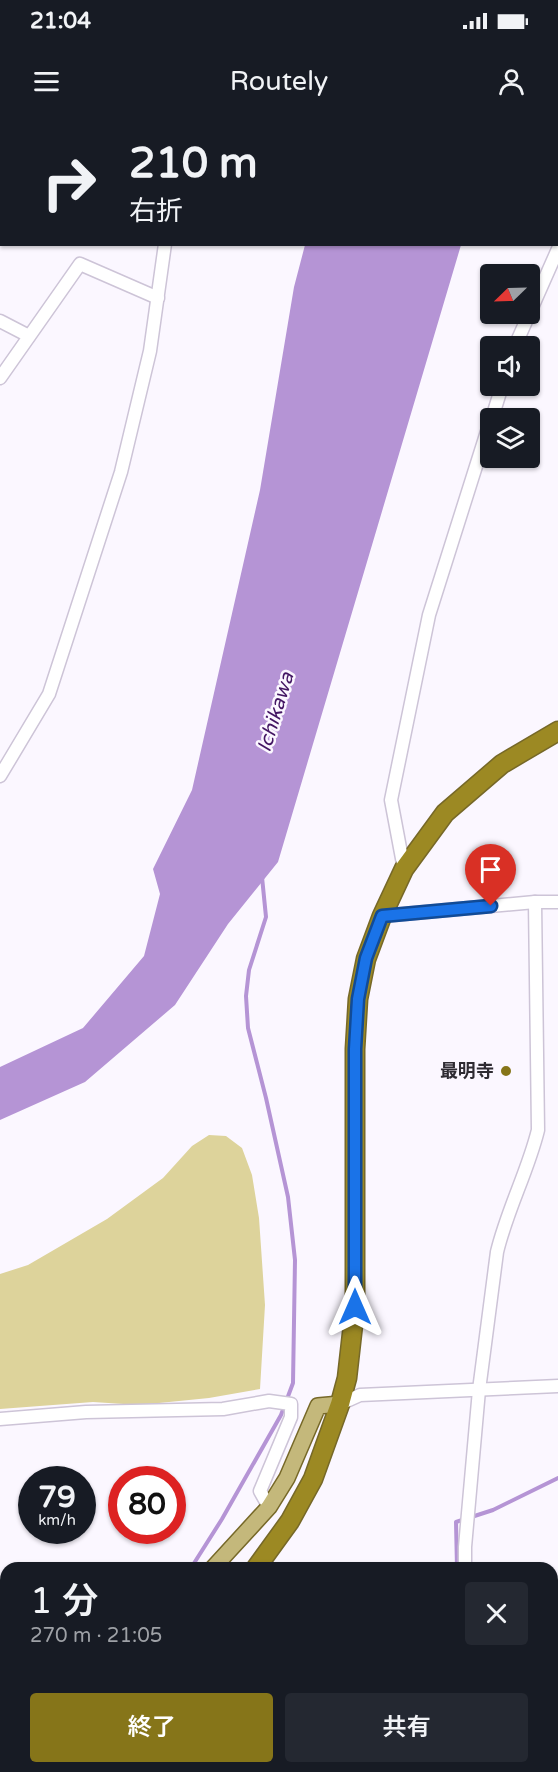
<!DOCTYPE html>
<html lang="ja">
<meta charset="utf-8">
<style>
body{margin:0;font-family:"Varela Round","Noto Sans JP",sans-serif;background:#242831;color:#f1f3f6;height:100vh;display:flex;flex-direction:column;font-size:22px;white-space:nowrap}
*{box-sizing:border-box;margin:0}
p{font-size:20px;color:#9ea1a6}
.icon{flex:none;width:33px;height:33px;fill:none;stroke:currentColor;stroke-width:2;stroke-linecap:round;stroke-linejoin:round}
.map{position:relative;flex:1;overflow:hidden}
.sheet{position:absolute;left:0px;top:1442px;width:558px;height:212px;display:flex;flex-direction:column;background:#171b24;border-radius:18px 18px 0 0;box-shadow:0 2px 4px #0004}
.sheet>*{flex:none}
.guide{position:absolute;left:0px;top:0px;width:558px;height:126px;box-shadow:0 2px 4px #0004;background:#171b24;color:#f1f3f6;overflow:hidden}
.needle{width:39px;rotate:247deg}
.controls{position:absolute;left:480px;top:144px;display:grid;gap:12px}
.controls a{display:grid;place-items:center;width:60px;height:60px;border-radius:6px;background:#171b24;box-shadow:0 2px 4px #0004;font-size:30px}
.speed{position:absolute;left:18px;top:1346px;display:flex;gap:12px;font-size:30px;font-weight:700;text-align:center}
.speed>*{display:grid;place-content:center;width:78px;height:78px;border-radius:50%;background:#171b24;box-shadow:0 2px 4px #0004;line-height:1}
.speed small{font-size:15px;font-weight:400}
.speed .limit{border:9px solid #d22;background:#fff;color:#111}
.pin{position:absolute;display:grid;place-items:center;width:51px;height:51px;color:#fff;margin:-62px -26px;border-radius:50% 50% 50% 0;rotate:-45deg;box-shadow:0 0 6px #0007}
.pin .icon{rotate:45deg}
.me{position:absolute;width:66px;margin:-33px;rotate:0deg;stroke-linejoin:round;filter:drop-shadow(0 0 4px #0008)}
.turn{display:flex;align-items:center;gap:21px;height:126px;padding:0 30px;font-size:27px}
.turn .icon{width:78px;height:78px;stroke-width:2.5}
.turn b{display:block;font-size:42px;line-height:51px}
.round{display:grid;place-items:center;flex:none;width:63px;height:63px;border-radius:6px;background:#242831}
.head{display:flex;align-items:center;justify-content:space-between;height:102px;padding:0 30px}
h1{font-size:36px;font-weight:600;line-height:45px}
.button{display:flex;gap:12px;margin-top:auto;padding:12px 30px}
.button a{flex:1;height:69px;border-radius:6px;background:#867519;color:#fff;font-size:24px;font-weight:600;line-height:69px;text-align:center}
.button a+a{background:#242831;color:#f1f3f6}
.status{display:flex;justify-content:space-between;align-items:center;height:42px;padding:0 30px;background:#171b24;direction:ltr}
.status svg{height:16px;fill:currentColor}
header{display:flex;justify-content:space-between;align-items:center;height:78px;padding:0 30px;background:#171b24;font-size:27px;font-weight:600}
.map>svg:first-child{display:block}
</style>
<div class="status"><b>21:04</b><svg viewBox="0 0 49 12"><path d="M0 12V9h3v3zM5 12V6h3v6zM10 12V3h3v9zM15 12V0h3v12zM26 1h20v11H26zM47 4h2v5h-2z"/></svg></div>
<header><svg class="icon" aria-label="menu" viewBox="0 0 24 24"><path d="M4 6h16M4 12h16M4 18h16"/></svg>Routely<svg class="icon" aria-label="person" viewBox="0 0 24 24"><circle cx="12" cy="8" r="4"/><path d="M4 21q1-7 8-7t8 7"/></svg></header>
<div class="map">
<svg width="558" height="1652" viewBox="0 0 558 1652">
<rect width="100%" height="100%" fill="#fbf7ff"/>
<polygon fill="#ddd39b" points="209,1015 226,1016 242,1028 252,1055 259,1098 265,1185 260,1269 209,1278 139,1285 93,1282 0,1289 0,1154 28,1145 107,1099 163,1058 192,1026"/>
<g fill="#b594d5">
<polygon points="337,0 505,0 337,1"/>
<polygon points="305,125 461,125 278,742 228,804 175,885 85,962 0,1000 0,947 83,908 144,836 160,774 153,749 192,670 260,370 294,167"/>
</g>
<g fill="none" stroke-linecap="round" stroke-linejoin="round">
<g stroke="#b594d5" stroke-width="4">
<polyline points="191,1448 222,1399 281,1295 293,1263 295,1140 288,1077 266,978 248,908 246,876 249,850 266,797 262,757"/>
<polyline points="457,1448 456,1402 493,1390 558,1358"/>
<polyline points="0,1562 6,1557"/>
<polyline points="58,1652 61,1650 119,1647"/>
</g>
<g stroke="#cdc4d7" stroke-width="15">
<g id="minor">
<polyline points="183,2 184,0"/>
<polyline points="0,201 29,216"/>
<polyline points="515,226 558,129"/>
<polyline points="0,258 80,144 158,178"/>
<polyline points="492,298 502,266"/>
<polyline points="0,656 49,574 121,352 150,231 165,124"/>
<polyline points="404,749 391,680 429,495 490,302"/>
<polyline points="382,796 535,782 558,782"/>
<polyline points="340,1284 360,1275 558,1266"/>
<polyline points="0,1299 86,1292 223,1289 269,1281 291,1284 291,1297 260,1371 269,1387"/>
<path d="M465,1448V1427L479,1270L497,1132C507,1090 528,1051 538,1010L535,782"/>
<polyline points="552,1633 558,1631"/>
<polyline points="466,1647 466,1652"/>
<polyline points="167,1651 450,1647"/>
<polyline points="509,1652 520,1647"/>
</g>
</g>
<g stroke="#766828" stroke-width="18">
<g id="major">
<polyline points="213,1448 269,1387 287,1358 318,1286 340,1284"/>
<polyline points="0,1625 6,1619"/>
</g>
</g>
<g stroke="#766828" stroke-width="21">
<g id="highway">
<polyline points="256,1448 290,1401 313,1359 340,1284 347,1258 355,1187 355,929 358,879 366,839 382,796 404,749 445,693 502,644 558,611"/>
<polyline points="23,1652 29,1647"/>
</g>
</g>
<use href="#minor" stroke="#fff" stroke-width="12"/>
<use href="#major" stroke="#c4b87b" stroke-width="15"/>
<use href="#highway" stroke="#9c8923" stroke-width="18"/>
<polyline stroke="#57545b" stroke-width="4" stroke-dasharray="3 6" stroke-linecap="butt" points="539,1652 551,1647"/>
</g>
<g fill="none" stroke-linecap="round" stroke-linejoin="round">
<g stroke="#114b97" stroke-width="15">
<polyline id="route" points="355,1187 355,929 358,879 366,838 382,796 491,786"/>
</g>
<use href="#route" stroke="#1a73e8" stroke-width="10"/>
</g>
<circle fill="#867519" stroke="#fbf7ff" stroke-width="2" cx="506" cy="951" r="6"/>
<g text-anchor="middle" stroke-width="5" stroke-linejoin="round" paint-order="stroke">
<g font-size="18" font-weight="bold" fill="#2e2b32" stroke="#fbf7ff" text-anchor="end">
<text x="494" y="957">最明寺</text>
</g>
<g font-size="20" font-style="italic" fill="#431663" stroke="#fbf7ff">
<text transform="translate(275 592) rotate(-73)" y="7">Ichikawa</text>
</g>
</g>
</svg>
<div class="controls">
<a><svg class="needle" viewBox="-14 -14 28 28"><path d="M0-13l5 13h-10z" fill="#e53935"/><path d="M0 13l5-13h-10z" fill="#9ea1a6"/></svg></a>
<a><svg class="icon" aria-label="sound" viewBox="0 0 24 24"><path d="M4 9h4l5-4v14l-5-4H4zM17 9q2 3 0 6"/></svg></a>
<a><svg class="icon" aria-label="layers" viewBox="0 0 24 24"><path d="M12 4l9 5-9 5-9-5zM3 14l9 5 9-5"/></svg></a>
</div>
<div class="speed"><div>79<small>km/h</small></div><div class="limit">80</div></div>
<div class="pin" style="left:491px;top:786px;background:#d93025"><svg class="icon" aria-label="arrive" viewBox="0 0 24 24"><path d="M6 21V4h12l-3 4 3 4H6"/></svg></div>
<svg class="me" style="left:355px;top:1187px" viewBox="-20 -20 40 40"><path d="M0-17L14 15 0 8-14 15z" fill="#1a73e8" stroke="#fff" stroke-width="4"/></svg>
<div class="guide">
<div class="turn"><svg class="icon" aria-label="right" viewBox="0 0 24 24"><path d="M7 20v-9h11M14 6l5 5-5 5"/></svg><div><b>210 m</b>右折</div></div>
</div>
<section class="sheet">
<div class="head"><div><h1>1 分</h1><p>270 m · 21:05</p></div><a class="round"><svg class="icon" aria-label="close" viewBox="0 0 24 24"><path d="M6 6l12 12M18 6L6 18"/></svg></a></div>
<div class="button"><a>終了</a><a>共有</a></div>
</section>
</div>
